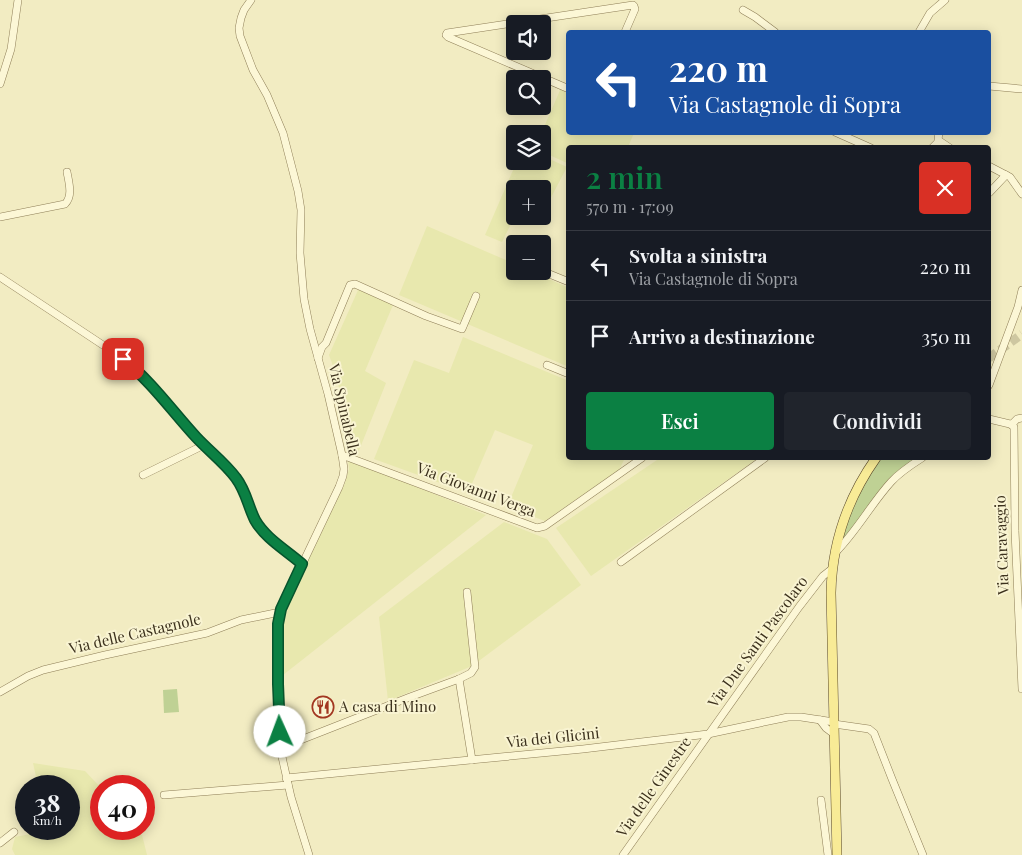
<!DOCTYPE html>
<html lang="it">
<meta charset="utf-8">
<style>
body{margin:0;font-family:"Playfair Display",serif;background:#20242c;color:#f1f3f6;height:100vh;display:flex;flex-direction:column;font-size:19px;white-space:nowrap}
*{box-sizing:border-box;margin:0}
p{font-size:16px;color:#9ea1a6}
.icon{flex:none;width:28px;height:28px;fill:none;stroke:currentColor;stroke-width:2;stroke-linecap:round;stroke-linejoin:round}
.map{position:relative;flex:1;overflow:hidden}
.panel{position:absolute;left:566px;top:145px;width:425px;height:315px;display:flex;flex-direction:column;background:#171b24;border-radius:5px;box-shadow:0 2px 12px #0003}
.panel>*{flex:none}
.hud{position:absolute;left:566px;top:30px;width:425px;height:105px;border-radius:5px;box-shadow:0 2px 12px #0003;background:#1a4fa0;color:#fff;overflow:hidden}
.fabs{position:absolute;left:506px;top:15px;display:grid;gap:10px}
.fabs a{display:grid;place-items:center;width:45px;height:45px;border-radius:5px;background:#171b24;box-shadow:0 2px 12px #0003;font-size:25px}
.speed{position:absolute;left:15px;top:775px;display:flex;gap:10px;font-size:25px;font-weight:700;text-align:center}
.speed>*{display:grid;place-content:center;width:65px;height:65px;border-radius:50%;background:#171b24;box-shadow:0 2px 12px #0003;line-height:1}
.speed small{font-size:12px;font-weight:400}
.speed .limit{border:8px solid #d22;background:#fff;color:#111}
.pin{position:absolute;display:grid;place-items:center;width:42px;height:42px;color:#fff;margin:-21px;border-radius:10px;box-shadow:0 2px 8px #0006}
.me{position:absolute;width:55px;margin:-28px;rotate:358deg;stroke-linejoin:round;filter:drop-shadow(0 0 4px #0008)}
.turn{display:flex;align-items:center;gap:18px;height:105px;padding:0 20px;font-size:22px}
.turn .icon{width:65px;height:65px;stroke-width:2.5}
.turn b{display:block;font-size:35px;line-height:42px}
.round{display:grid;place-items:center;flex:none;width:52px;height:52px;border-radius:5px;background:#20242c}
.summary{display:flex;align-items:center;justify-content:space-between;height:85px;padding:0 20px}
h1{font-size:30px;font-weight:600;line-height:38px;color:#0b8043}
.cta{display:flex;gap:10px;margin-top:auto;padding:10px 20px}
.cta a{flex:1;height:58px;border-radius:5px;background:#0b8043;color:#fff;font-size:20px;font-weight:600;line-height:58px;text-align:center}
.cta a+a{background:#20242c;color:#f1f3f6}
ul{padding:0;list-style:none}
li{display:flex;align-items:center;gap:15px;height:70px;padding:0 20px;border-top:1px solid #363941}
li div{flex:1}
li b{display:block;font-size:19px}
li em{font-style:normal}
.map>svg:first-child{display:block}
</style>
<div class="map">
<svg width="1022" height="855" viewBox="0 0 1022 855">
<rect width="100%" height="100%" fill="#f2ecc2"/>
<g fill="#e8e8ae">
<polygon points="561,88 569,91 569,132 634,133 628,147 569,148 569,164 543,152 542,134 541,134"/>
<polygon points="543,156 567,167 546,207 543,206 542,189 515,189 515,216 502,242 485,235 517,161 542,161"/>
<polygon points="427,226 515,264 515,271 531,271 569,288 569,367 399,295"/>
<polygon points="359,288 393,305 365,371 386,383 358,453 354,453 336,374 329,355"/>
<polygon points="463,337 569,381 569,458 625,458 619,470 545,521 507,507 533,445 495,430 468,493 374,459 414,360 449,373"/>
<polygon points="660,458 758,458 591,576 556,528"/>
<polygon points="348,459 486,515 283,675 281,629 285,614 305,566 345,483 349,469"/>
<polygon points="504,522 547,539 581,585 472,666 388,701 379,617"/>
<polygon points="33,763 85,771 101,788 101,829 125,829 127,835 142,835 147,855 15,855 12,849 15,837 41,832 43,829 69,829 69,786 38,786"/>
</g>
<g fill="#bfd194">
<path d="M880,458H916L893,476L841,542C847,511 864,485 880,458Z"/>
<polygon points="177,689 179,712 164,713 163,690"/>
</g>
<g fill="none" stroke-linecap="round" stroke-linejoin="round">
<polyline stroke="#cec7a1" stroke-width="9" stroke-dasharray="9 4.5" stroke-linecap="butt" points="989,358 1022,334"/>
<g stroke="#8e7e57" stroke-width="8">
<g id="minor">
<polyline points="251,0 244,10 241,18 239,28 240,36 253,70 267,95 283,133 298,191 301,210 300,253 304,299 310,329 328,394 342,455 344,469 343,476 339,487 281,609 277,628 278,684 280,748 291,797 309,855"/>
<polyline points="743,10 755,17 775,32"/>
<polyline points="919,32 930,13 945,0"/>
<polyline points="0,84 11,49 18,0"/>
<polyline points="989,86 1022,89"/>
<polyline points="569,89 448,37 446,35 447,33 633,5 634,6 635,9 625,32"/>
<polyline points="835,132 871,148"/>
<polyline points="939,132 938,140 950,148"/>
<polyline points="932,148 939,141"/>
<polyline points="989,166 1010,177 1022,194"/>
<polyline points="989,193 1006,175"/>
<path d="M0,217L65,204C73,196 69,183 67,172"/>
<polyline points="511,258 515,260"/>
<polyline points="542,271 569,282"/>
<polyline points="0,277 121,357 140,373 164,399 198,439 234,476 242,488 254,518 262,531 302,564"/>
<polyline points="318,358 322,347 326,343 350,285 355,284 426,316 462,329 476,296"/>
<polyline points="547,365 569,374"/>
<polyline points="989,385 1018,307 1022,290"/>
<polyline points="989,419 1010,424 1014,427 1015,531 1022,689"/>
<polyline points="1012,424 1017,419 1022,418"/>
<polyline points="342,455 537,528 545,526 642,458"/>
<polyline points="143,475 204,445"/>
<path d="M835,553C857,531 871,504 891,482C900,472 911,465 922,458"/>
<polyline points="621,562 765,458"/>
<polyline points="459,679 472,760"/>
<polyline points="0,692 28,676 43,670 105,655 207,633 241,620 280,612"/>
<polyline points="820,720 826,728 834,734"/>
<polyline points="834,724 869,729 874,733 892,779 923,855"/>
<polyline points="280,748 326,730 410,697 459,679 471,673 475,667 467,592"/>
<polyline points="286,778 583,749 708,734 788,717 801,717 834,722"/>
<polyline points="164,795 288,785"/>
<polyline points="821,800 828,855"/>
<polyline points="0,843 14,832"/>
<polyline points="623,855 799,607 823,576 832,569"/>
</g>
</g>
<g stroke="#5b4a2c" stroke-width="10">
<path id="major" d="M837,855L831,593C832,542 847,499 876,458"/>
</g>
<use href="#minor" stroke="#fcf7d6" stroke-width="7"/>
<use href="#major" stroke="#f8eb96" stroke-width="9"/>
</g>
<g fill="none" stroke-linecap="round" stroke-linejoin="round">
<g stroke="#07532c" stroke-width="12">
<path id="route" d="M123,359C152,382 172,411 196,437C209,451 225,463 236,478C246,491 248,506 255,520C265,538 286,550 302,564L281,609L278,624V684L280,732"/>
</g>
<use href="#route" stroke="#0b8043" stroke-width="9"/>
</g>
<defs>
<g id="restaurant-ring" transform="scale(1.125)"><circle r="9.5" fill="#f9f4d2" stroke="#a23721" stroke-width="1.5"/><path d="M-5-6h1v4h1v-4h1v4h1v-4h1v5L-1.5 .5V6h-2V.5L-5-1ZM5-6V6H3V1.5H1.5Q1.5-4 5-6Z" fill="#a23721"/></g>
</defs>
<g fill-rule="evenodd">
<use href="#restaurant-ring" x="323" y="707"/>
</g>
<g text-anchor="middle" stroke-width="4" stroke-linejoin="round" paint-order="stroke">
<g font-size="15" fill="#3c311d" stroke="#f9f4d2">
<text transform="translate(344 410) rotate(77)" y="5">Via Spinabella</text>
<text transform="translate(476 490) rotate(21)" y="5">Via Giovanni Verga</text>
<text transform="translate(1002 545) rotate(-92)" y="5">Via Caravaggio</text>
<text transform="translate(135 634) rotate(-13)" y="5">Via delle Castagnole</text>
<text transform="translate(758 642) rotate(-54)" y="5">Via Due Santi Pascolaro</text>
<text transform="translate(553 738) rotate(-6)" y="5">Via dei Glicini</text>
<text transform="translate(654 787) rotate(-55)" y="5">Via delle Ginestre</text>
</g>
<g font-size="15" fill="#3c311d" stroke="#f9f4d2" text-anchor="start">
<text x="339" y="712">A casa di Mino</text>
</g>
</g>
</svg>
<div class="fabs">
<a><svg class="icon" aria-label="sound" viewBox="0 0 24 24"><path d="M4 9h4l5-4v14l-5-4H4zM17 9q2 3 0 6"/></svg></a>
<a><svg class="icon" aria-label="search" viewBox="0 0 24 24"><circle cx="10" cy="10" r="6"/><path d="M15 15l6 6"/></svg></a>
<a><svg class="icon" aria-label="layers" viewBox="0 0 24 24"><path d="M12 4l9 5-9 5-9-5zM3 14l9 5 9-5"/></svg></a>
<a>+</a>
<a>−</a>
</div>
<div class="speed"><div>38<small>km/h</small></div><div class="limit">40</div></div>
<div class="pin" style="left:123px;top:359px;background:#d93025"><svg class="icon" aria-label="arrive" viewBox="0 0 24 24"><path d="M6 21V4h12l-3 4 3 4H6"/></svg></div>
<svg class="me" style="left:280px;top:732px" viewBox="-20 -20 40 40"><circle r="19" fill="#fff"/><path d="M0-13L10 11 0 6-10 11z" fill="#0b8043"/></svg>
<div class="hud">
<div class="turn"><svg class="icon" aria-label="left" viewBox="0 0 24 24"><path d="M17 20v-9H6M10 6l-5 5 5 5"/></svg><div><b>220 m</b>Via Castagnole di Sopra</div></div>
</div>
<section class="panel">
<div class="summary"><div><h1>2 min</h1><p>570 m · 17:09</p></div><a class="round" style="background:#d93025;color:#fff"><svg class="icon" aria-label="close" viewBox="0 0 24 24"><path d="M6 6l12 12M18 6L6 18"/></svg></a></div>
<ul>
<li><svg class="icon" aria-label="left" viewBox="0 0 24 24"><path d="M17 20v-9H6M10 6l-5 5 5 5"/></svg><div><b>Svolta a sinistra</b><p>Via Castagnole di Sopra</p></div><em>220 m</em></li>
<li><svg class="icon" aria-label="arrive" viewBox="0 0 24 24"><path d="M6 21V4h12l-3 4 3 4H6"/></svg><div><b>Arrivo a destinazione</b></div><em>350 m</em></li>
</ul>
<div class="cta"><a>Esci</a><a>Condividi</a></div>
</section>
</div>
